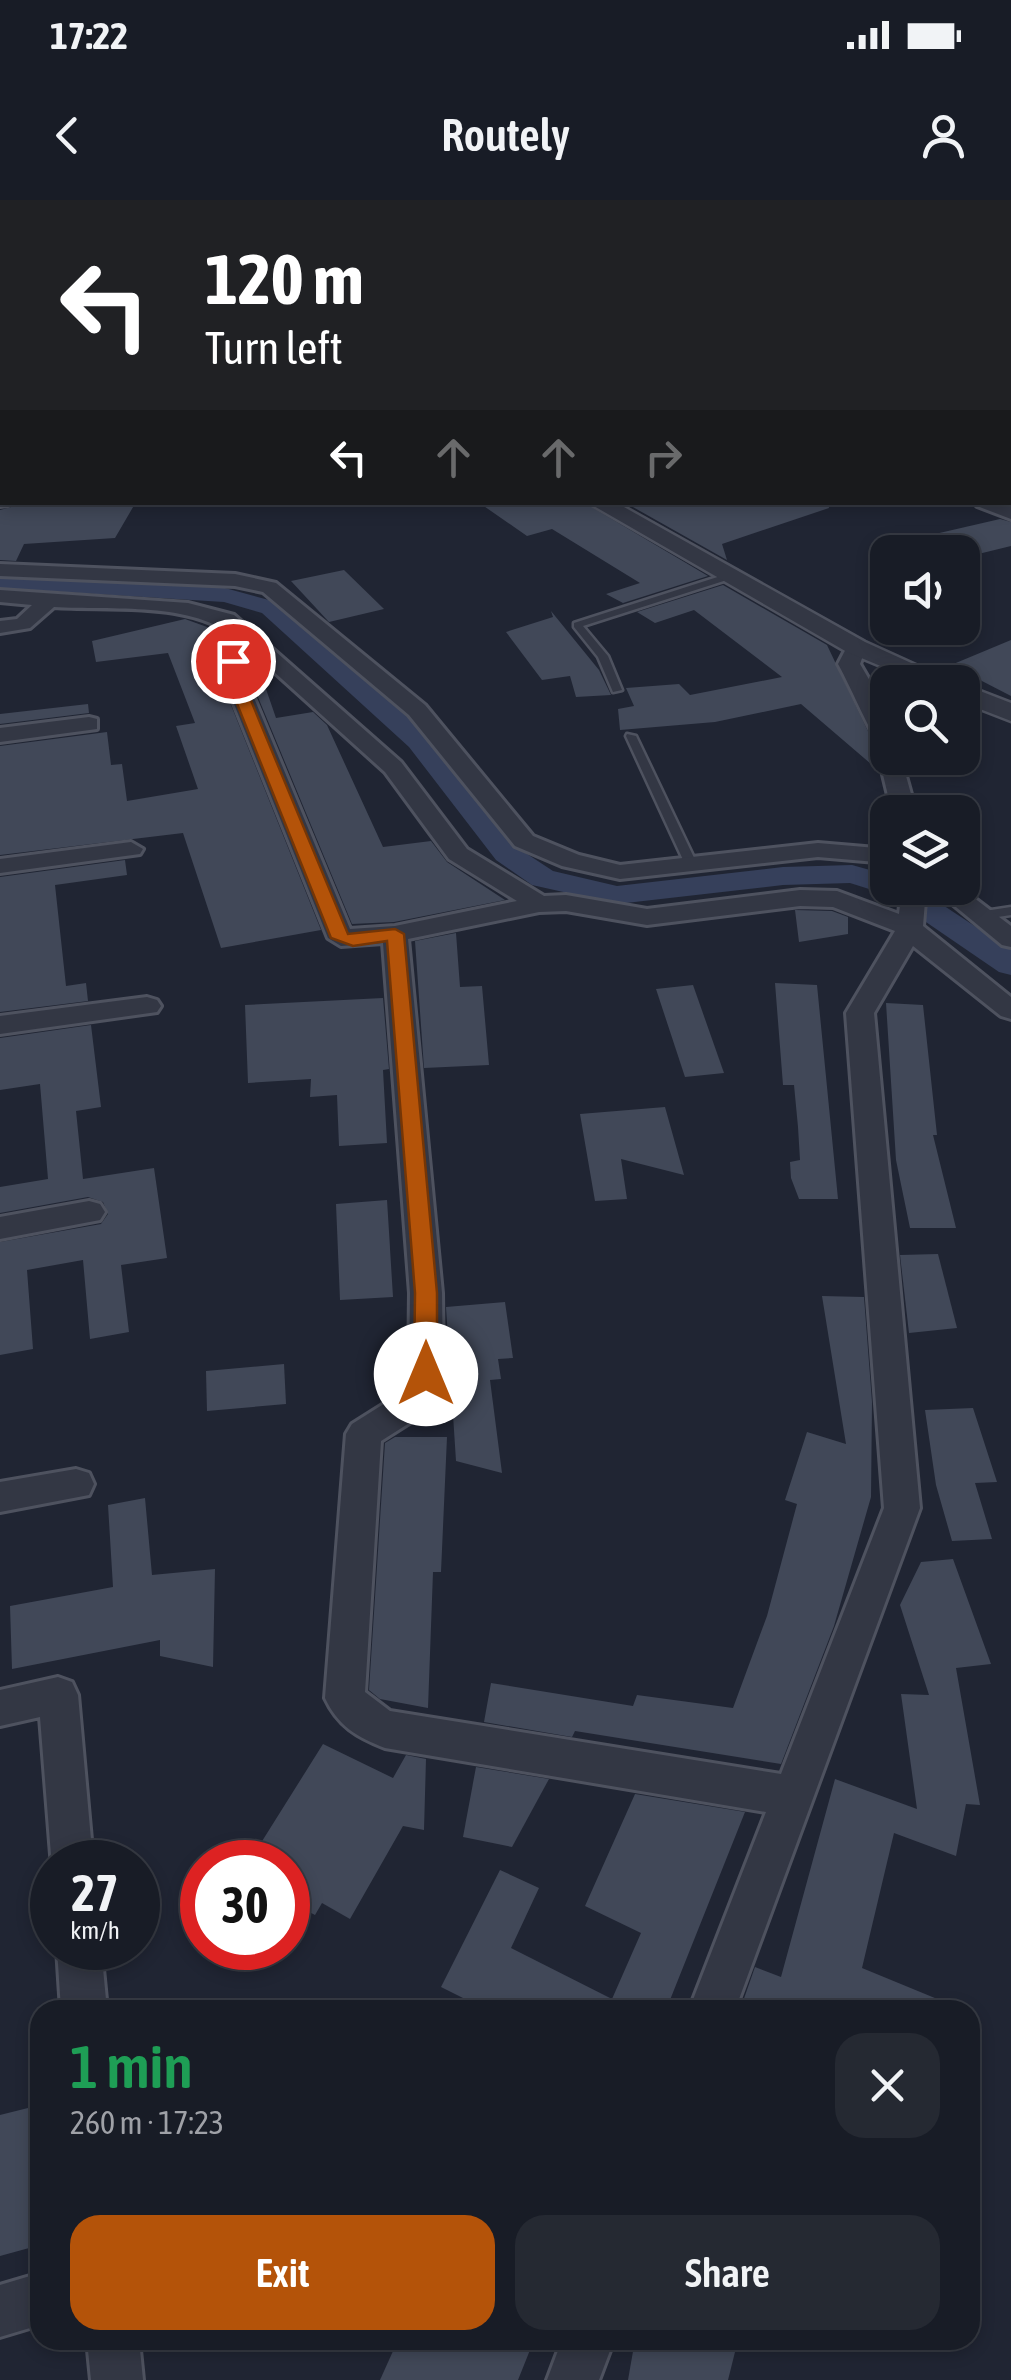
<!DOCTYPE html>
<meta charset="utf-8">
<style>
body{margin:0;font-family:"Asap Condensed",sans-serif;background:#252932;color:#f1f3f6;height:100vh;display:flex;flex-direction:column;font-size:38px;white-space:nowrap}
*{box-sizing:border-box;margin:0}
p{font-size:32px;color:#9fa1a7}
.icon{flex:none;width:55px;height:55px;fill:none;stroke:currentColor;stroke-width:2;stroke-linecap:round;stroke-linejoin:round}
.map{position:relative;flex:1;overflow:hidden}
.sheet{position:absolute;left:30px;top:1800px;width:950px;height:350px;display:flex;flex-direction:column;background:#181c26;border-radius:30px;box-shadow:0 5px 15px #0003,0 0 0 2px #363a43}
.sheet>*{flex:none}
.top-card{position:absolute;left:0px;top:0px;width:1012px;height:305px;box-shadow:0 5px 15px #0003,0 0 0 2px #363a43;background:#202124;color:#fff;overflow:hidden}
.controls{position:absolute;left:870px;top:335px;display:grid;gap:20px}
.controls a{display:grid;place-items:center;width:110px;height:110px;border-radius:20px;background:#181c26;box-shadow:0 5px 15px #0003,0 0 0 2px #363a43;font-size:50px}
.speed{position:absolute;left:30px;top:1640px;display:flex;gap:20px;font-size:50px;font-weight:700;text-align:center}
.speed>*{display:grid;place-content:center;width:130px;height:130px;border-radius:50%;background:#181c26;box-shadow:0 5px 15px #0003,0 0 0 2px #363a43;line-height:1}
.speed small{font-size:25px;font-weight:400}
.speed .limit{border:15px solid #d22;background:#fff;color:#111}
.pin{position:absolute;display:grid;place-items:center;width:85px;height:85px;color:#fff;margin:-42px;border:5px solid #fff;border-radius:50%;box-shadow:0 2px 10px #0007}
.me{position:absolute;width:110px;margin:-55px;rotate:0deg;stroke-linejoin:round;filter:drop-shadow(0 0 8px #0008)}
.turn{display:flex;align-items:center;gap:35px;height:210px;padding:0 40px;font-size:45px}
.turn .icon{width:130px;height:130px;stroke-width:2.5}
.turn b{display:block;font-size:70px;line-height:85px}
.lanes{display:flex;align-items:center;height:95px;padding:0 40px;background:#0003;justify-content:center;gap:50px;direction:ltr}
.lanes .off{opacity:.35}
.round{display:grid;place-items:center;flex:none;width:105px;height:105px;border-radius:30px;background:#252932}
.head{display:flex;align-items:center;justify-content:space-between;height:170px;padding:0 40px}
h1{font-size:60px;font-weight:600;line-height:75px;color:#1e9e55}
.button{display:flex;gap:20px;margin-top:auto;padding:20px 40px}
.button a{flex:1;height:115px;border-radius:30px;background:#b45309;color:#fff;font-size:40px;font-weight:600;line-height:115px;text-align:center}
.button a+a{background:#252932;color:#f1f3f6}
.status{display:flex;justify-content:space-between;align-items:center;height:70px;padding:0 50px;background:#181c26;direction:ltr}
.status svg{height:28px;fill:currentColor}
header{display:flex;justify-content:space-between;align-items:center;height:130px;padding:0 40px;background:#181c26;font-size:45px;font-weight:600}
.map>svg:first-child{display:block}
</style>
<div class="status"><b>17:22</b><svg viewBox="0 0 49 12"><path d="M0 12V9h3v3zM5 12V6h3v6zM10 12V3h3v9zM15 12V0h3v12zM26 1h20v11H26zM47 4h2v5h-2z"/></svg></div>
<header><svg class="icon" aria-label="back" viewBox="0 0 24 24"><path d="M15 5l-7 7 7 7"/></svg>Routely<svg class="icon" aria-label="person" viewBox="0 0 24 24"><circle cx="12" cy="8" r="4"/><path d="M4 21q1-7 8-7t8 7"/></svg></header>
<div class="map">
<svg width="1011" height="2180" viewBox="0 0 1011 2180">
<rect width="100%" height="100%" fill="#202533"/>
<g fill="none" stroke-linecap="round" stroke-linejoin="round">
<polygon fill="#36405b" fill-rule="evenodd" points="0,374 225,388 280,403 429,535 518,648 553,671 617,686 783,667 852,665 888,675 888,688 917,688 1011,750 1011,775 999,772 885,694 850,683 783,685 617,704 532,685 496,660 409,547 262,413 224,402 0,388"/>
</g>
<g fill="#414858">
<polygon points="10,302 136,302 115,338 24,344 16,361 0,360 0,310 11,307"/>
<polygon points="478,302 583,302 708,376 623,403 606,394 640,383 552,329 527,336"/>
<polygon points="624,302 828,302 829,308 722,344 727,360"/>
<polygon points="1000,319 1011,322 1011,346 962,358 962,352 946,352 922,337"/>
<polygon points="344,370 384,409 329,422 291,381"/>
<polygon points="723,385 827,445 874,544 878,570 801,504 715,522 620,530 618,509 634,506 626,488 679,484 690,495 782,477 694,410 655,423 637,412"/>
<polygon points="551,411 599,470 611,495 576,497 570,476 542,480 506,432 553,417"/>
<polygon points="185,419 218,431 231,443 220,459 219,475 321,730 221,748 183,633 0,655 0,546 107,532 111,565 122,564 127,601 198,589 176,526 195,523 168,453 96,462 92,441"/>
<polygon points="1011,440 1011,496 951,465"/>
<polygon points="248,461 257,463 276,518 313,512 327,525 383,647 431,641 447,662 505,700 394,722 352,724 248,473"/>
<polygon points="88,504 89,513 0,524 0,514"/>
<polygon points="125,660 127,675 55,685 66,786 86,783 88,801 0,812 0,677"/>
<polygon points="795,710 832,711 848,717 848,734 799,742"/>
<polygon points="456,733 460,787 482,786 489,865 424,868 415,741"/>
<polygon points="775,783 817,785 838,999 799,999 791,978 790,962 800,960 798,927 794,885 783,885"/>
<polygon points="693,785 724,873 685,877 656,789"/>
<polygon points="383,798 389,869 383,870 387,943 339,946 337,895 310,897 311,879 248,883 245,805"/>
<polygon points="886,803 923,805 937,935 933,935 956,1028 910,1028 896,960"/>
<polygon points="91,825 101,907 76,911 83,979 154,968 167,1058 121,1065 129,1132 90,1139 83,1060 27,1070 33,1149 0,1155 0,1042 101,1024 108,1014 103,1002 88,997 0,1013 0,987 48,979 40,884 0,890 0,838"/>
<polygon points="665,907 684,975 621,959 627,999 595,1001 580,914"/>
<polygon points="387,1000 393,1097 340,1100 336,1004"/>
<polygon points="938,1054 957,1128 909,1133 900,1055"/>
<polygon points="822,1096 864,1097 872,1202 871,1297 834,1426 781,1564 575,1531 572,1537 484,1522 491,1483 633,1506 637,1495 733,1508 767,1416 797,1304 785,1300 807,1232 846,1244"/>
<polygon points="505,1102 513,1158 498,1159 501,1179 490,1180 502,1273 456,1261 446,1107"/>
<polygon points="284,1164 286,1204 207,1211 206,1171"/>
<polygon points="973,1208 997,1282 975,1283 992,1339 952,1341 936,1285 925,1210"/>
<polygon points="395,1237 447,1237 441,1372 433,1372 428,1508 380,1499 369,1490 385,1243"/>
<polygon points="145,1298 152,1375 215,1369 213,1467 160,1456 160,1440 12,1469 10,1406 113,1387 108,1305"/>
<polygon points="953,1359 991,1464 956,1468 980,1605 966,1604 956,1656 894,1633 862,1768 964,1810 740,1810 755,1767 781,1777 835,1579 917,1609 901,1494 929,1495 900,1405 921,1362"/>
<polygon points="323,1544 393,1578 406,1555 426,1559 424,1630 403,1626 350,1719 322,1703 315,1715 288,1701 288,1662 249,1662"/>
<polygon points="476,1567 549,1579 512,1647 463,1637"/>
<polygon points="635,1594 745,1612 666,1810 487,1810 441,1787 500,1670 539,1688 511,1748 612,1799 641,1733 585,1706"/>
<polygon points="40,1905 40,2045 0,2056 0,1915"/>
<polygon points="398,2140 534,2140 518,2180 380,2180"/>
<polygon points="635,2140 738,2140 728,2180 628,2180"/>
</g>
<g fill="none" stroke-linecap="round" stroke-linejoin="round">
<g stroke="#4e525f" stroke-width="5">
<g id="service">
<polygon points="256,0 263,0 265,2 259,2"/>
<polygon points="428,0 435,0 437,2 431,2"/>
<polygon points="733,0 750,0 751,1 730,2"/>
<rect x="1010" y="216" width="1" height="4"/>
<rect x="1010" y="243" width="1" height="4"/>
<polygon points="730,373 733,374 733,378 583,426 608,456 622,490 613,492 598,457 574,427 574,423"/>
<polygon points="627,534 636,536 697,664 695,666 687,666 685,664 626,536"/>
<polygon points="1011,707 1011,715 978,720 972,716 978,712"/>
</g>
</g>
<g stroke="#4e525f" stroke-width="6">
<g id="minor">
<rect x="1010" y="76" width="1" height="8"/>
<rect x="1010" y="122" width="1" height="8"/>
<polygon points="0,151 2,152 2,161 0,161"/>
<polygon points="0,296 2,302 8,305 0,306"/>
<polygon points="974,302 1011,307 1011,319 977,306"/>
<polygon points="0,364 235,374 276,383 425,505 533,636 579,655 620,665 818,643 888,649 888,663 818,657 620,679 562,666 515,646 409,515 263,392 235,386 0,376"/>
<path d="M0,390L188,403L234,415L401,562L467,649L544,696L566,695L647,709L800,690L837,691L899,714L902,688H926L923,726L1011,797V819L1001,816L913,746L874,813L920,1308L735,1810H689L766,1612L385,1548C357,1537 338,1526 325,1498L346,1234L352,1224L398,1195L409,1174L410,1093L383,743L341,746L328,738L222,474L223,461L238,440C194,400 111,411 54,407L30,428L0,433V421L17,419L32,405L0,402ZM251,451L385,572L449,659L517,701L395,726L350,729L244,474L243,461ZM800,706L833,707L895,731L846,813L884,1308L781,1574L390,1511L365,1492L381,1241L422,1215L443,1174L442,1093L408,739L539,712L566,711L647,725Z"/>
<path d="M856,441L866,447L860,464L888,512V558H901L916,612H892L879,558L884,553C878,549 847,479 838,464L849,443Z"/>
<polygon points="89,517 97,519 97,529 0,542 0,528"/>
<polygon points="131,642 143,649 140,654 0,673 0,659"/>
<polygon points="933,688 961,688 1011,726 1011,747 1002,745"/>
<polygon points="147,797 157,800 161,806 157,812 0,834 0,816"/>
<polygon points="89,1001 100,1004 105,1012 100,1020 0,1039 0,1017"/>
<polygon points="76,1269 89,1273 94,1284 89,1295 0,1312 0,1282"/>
<polygon points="58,1477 72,1482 78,1495 93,1662 52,1662 52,1667 40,1517 0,1526 0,1490"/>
<polygon points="57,1748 101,1748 107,1810 61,1810"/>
<polygon points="40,2073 40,2125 0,2137 0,2085"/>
<polygon points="87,2140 139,2140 143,2180 91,2180"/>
<polygon points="562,2140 614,2140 599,2180 547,2180"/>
</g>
</g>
<g stroke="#4e525f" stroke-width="5">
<g id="tertiary">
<polygon points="0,46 2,47 2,58 0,57"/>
<polygon points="587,302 615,302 865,442 953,482 919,482 847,452"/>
<polygon points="962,484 1011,503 1011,521 962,502"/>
</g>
</g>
<use href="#service" fill="#333744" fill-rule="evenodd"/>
<use href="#minor" fill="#333744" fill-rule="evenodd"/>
<use href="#tertiary" fill="#333744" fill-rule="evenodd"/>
</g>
<polygon fill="#b45309" stroke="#753606" stroke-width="2.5" points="233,457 240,461 240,474 348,734 395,729 404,734 437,1093 437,1174 426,1183 414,1174 415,1093 387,741 353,746 331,738 225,474 226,461"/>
</svg>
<div class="controls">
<a><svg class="icon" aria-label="sound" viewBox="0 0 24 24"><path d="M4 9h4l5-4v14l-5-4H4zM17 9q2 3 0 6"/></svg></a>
<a><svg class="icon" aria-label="search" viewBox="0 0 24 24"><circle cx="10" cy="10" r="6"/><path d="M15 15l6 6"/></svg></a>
<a><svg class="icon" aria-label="layers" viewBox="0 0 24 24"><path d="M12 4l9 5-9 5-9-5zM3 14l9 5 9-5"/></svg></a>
</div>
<div class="speed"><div>27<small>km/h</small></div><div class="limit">30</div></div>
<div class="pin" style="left:233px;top:461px;background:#d93025"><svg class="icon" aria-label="arrive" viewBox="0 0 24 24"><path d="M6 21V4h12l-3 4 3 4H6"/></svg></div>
<svg class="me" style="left:426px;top:1174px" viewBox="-20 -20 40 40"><circle r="19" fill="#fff"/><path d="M0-13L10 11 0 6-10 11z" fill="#b45309"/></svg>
<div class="top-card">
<div class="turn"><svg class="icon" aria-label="left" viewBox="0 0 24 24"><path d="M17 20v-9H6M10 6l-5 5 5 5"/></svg><div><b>120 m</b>Turn left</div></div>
<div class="lanes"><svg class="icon" aria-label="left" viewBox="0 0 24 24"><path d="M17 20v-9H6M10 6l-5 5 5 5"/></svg><svg class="icon off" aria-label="ahead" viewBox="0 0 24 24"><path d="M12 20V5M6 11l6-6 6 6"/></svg><svg class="icon off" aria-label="ahead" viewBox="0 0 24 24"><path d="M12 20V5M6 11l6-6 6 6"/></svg><svg class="icon off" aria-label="right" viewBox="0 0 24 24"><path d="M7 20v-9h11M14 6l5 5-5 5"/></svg></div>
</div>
<section class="sheet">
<div class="head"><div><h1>1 min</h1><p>260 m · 17:23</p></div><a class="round"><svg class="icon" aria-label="close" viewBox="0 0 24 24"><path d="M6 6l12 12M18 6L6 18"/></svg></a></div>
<div class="button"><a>Exit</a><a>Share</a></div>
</section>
</div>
